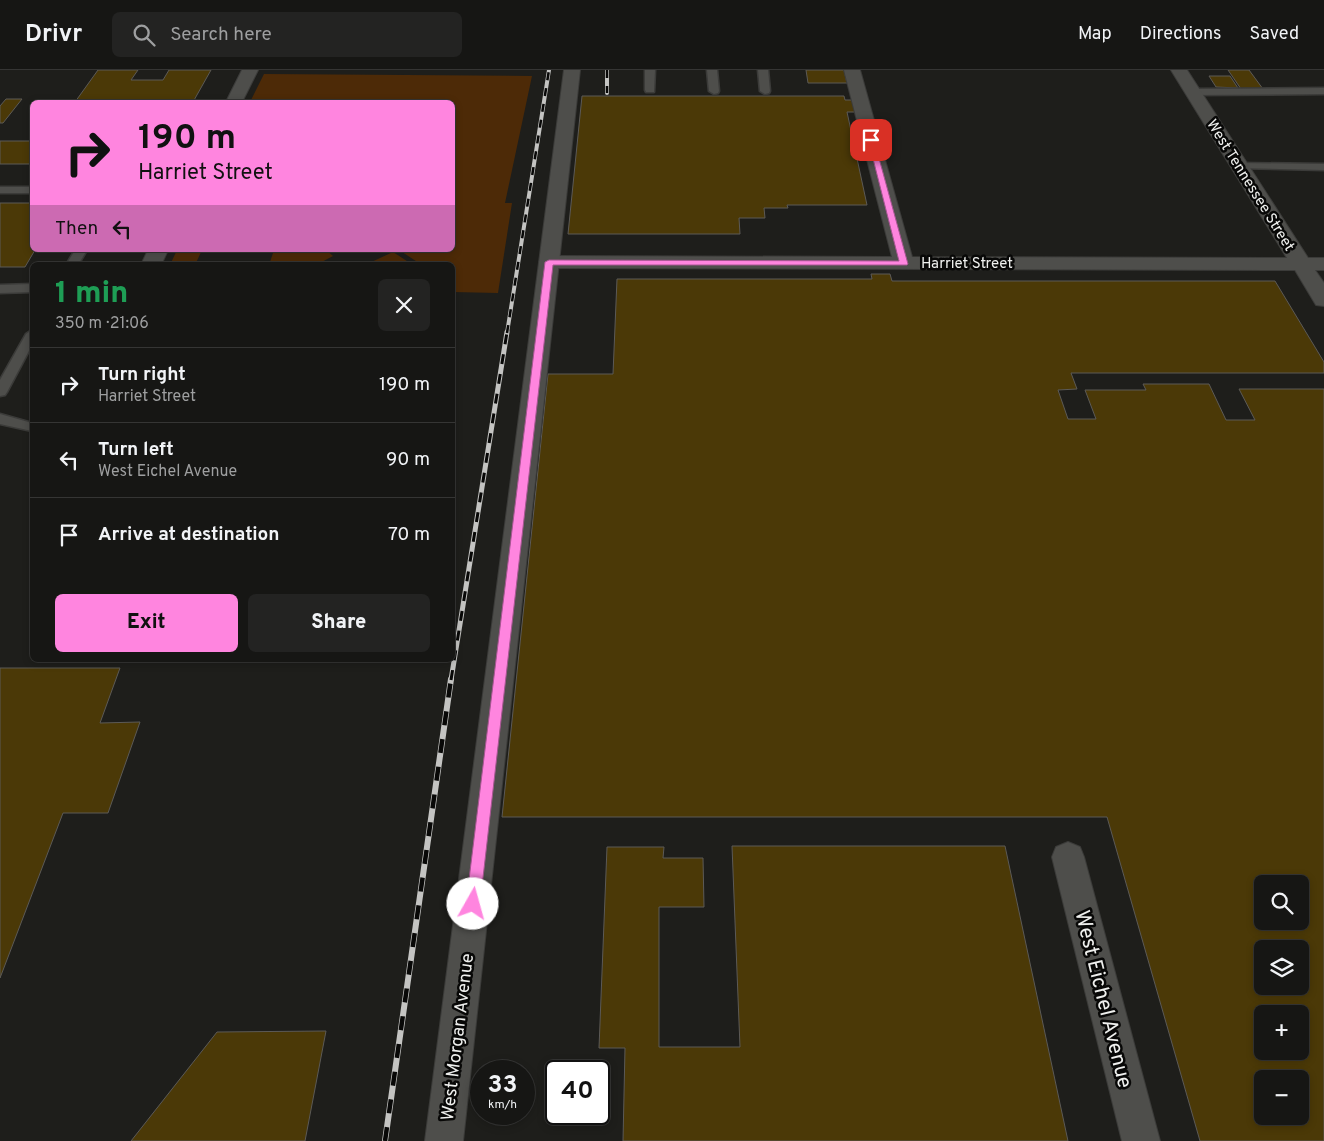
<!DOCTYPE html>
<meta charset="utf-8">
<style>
body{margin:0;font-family:Overpass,sans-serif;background:#232322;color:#f1f3f6;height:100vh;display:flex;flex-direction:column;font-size:19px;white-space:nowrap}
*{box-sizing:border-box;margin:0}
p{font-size:16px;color:#9e9fa0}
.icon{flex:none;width:28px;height:28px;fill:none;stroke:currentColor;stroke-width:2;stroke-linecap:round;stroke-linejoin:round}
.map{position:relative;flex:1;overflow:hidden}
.sheet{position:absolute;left:30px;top:192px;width:425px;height:400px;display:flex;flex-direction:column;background:#161614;border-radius:8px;box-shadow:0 2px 8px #0003,0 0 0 1px #353534}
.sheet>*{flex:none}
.top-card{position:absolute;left:30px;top:30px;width:425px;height:152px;border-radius:8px;box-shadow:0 2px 8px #0003,0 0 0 1px #353534;background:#ff85df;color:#111;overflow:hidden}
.controls{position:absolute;left:1254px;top:805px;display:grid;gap:10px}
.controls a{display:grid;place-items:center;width:55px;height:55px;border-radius:8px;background:#161614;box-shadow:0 2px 8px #0003,0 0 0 1px #353534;font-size:25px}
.speed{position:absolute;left:470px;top:990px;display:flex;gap:10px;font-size:25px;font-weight:700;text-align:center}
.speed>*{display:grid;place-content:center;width:65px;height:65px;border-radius:50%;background:#161614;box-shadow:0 2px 8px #0003,0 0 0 1px #353534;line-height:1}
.speed small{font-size:12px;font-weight:400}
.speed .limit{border:2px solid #111;border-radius:8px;background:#fff;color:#111}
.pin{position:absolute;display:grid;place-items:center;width:42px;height:42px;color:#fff;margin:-21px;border-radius:10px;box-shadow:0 2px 8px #0006}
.me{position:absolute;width:55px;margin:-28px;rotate:7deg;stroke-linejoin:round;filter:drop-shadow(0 0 4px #0008)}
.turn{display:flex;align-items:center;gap:18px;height:105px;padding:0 25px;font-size:22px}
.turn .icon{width:65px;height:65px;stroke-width:2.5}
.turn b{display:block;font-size:35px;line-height:42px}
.then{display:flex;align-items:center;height:48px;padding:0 25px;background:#0003;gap:10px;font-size:19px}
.round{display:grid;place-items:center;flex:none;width:52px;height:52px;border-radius:8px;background:#232322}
.summary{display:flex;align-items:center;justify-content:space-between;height:85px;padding:0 25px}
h1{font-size:30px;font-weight:800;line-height:38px;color:#1e9e55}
.primary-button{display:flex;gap:10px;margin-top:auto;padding:10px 25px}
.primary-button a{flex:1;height:58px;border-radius:8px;background:#ff85df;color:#111;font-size:20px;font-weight:800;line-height:58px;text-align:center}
.primary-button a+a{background:#232322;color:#f1f3f6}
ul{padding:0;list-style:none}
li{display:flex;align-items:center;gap:15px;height:75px;padding:0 25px;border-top:1px solid #353534}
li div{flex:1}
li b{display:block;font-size:19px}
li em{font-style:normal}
header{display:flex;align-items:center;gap:30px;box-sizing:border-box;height:70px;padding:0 25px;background:#161614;border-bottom:1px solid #353534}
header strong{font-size:24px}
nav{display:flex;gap:28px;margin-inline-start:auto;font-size:18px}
.search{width:350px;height:45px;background:#232322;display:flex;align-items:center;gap:12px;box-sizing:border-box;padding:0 18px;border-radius:8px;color:#9e9fa0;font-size:19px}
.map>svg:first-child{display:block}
</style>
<header>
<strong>Drivr</strong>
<div class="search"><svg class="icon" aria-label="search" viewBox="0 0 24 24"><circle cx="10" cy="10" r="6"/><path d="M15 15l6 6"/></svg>Search here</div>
<nav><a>Map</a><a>Directions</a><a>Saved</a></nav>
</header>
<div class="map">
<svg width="1324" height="1071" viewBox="0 0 1324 1071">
<rect width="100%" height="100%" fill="#1e1e1b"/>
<g fill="#4d2a07">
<polygon points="264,4 532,6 505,133 512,133 498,223 453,222 452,195 422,195 399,180 452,180 452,32 250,32"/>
<polygon points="177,180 202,180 195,195 170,195"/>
<polygon points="274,180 326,180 333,186 316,195 269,195"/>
<polygon points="393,182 413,195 365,195"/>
</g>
<g fill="#4b3907" stroke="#5c5a57" fill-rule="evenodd">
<polygon points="98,0 138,0 131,10 163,10 169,0 211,0 193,32 75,32"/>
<polygon points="806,0 844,0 847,13 808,13"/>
<polygon points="1228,0 1249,0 1263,19 1241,19"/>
<polygon points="1209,6 1230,6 1238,18 1216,17"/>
<polygon points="582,26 844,26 845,30 857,30 859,42 847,42 867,135 787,135 788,138 764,138 765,148 739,148 740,164 568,164"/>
<polygon points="6,29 22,29 3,53 0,53 0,36"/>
<rect x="0" y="71" width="32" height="23"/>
<polygon points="0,133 32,133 32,180 35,180 25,197 0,197"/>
<path d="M871,204H890L892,211H1275L1324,292V303H1071L1077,319L1058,320L1068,349H1096L1085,320H1146L1143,314H1209L1226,350H1255L1239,319H1324V1071H1200L1107,747H502L548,304H613L617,209H872ZM1262,814H1300V851H1262ZM1262,879H1300V916H1262ZM1262,944H1300V981H1262ZM1262,1009H1300V1046H1262Z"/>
<polygon points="0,598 120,598 100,653 140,652 108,743 63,743 0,908"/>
<polygon points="732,776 1005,776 1068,1071 623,1071 625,978 599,978 607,777 664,777 663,788 703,788 704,837 659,837 659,977 740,977"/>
<polygon points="326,961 305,1071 131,1071 217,962"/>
</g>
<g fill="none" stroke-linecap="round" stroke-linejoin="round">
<g stroke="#3b3b39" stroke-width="3">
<g id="service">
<polygon points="645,0 655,0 654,22 646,22 645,20"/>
<polygon points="707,0 717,0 719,21 718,23 714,24 709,21"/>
<polygon points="758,0 768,0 770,21 769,23 765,24 760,21"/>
<polygon points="1324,18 1324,24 1193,25 1188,22 1193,19"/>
<polygon points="1239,93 1324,94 1324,100 1235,98 1234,96 1235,94"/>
<rect x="0" y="117" width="32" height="6"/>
<polygon points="75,180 87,180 78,195 66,195"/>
<polygon points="32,214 32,222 0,223 0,215"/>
<polygon points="32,260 32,275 7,322 5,325 0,326 0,310 26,264"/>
<polygon points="0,344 32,353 32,361 0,354"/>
</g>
</g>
<g stroke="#3b3b39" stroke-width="2">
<g id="minor">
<polygon points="242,0 258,0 242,32 226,32"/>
<polygon points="844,0 860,0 912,187 1287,188 1171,0 1187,0 1308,188 1324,188 1324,200 1315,200 1324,213 1324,236 1316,235 1295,200 549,198 542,196 539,192 542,188 549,186 892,187"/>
<polygon points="148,180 168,180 161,195 141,195"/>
<polygon points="1068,772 1080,777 1084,787 1160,1071 1122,1071 1052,787 1056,777"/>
</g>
</g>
<g stroke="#3b3b39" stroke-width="2">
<polygon id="tertiary" points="564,0 580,0 463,1071 425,1071"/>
</g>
<use href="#service" fill="#4e4e4b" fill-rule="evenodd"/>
<use href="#minor" fill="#4e4e4b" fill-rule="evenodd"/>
<use href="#tertiary" fill="#4e4e4b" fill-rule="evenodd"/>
<g stroke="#c4c4c2" stroke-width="4">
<g id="rail-far2">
<polyline points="607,0 607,23"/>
<polyline points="507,263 549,0"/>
</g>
</g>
<g stroke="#c4c4c2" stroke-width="5">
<polyline id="rail-far1" points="451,610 507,262"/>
</g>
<g stroke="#c4c4c2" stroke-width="6">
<polyline id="rail" points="385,1071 451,609"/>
</g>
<use href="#rail-far2" stroke="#080807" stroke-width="2.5" stroke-dasharray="8" stroke-linecap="butt"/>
<use href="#rail-far1" stroke="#080807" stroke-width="3" stroke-dasharray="10" stroke-linecap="butt"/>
<use href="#rail" stroke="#080807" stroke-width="4.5" stroke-dasharray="14" stroke-linecap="butt"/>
</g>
<polygon fill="#ff85df" stroke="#a65691" points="868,69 874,70 908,194 907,195 553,195 480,834 478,839 473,841 468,839 466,834 545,192 549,190 899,191"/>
<g text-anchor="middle" stroke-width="5" stroke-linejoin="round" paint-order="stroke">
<g font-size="15" fill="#eff0ee" stroke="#080807">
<text transform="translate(1251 115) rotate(58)" y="5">West Tennessee Street</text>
<text x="967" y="198">Harriet Street</text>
</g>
<g font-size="18" fill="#eff0ee" stroke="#080807">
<text transform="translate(457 967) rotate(-83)" y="6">West Morgan Avenue</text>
</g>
<g font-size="21" fill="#eff0ee" stroke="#080807">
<text transform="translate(1104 929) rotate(76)" y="7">West Eichel Avenue</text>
</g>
</g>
</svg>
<div class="controls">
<a><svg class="icon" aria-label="search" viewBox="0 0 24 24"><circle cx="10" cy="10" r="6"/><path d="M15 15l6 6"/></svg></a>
<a><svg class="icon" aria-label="layers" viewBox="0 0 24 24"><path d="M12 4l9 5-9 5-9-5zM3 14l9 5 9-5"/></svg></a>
<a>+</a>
<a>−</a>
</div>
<div class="speed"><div>33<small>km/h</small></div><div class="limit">40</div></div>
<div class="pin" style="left:871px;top:70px;background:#d93025"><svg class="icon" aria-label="arrive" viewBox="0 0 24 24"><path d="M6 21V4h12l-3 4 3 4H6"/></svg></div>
<svg class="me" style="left:473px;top:834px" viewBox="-20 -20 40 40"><circle r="19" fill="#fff"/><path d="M0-13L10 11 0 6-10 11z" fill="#ff85df"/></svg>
<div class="top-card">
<div class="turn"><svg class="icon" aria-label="right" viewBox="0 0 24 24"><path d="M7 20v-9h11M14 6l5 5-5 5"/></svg><div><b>190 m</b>Harriet Street</div></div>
<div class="then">Then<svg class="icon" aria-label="left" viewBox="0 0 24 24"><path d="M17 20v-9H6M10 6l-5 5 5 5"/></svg></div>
</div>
<section class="sheet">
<div class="summary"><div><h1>1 min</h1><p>350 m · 21:06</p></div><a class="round"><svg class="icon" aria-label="close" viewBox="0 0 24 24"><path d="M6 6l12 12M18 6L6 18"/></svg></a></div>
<ul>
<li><svg class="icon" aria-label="right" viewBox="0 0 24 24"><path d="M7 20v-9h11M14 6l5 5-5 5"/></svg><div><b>Turn right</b><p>Harriet Street</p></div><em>190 m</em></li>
<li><svg class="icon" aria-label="left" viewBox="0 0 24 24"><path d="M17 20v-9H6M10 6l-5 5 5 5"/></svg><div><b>Turn left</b><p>West Eichel Avenue</p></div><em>90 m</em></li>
<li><svg class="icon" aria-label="arrive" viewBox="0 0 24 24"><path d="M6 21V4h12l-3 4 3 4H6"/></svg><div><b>Arrive at destination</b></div><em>70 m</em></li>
</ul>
<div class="primary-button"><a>Exit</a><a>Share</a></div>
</section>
</div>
